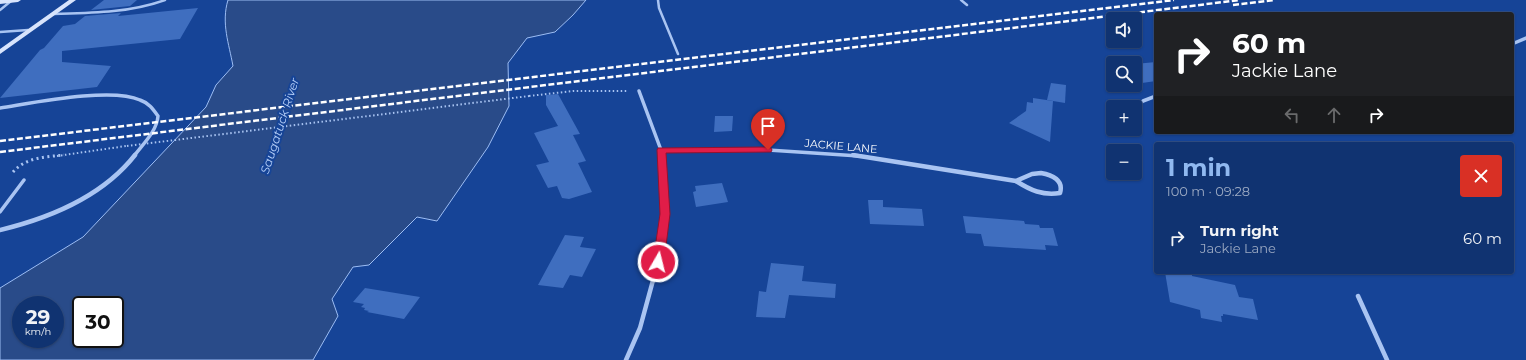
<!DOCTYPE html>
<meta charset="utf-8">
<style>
body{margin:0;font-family:Montserrat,sans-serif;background:#193b76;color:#f1f3f6;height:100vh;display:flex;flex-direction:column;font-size:15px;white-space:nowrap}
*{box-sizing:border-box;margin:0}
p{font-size:13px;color:#9caac3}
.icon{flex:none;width:22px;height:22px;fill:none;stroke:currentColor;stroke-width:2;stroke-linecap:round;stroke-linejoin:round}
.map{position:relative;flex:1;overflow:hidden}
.details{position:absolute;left:1154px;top:142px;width:360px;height:132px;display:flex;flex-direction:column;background:#103371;border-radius:4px;box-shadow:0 1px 3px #0004,0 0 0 1px #304e84}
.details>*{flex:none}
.hud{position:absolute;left:1154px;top:12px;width:360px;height:122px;border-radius:4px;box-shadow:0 1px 3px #0004,0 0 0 1px #304e84;background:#202124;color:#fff;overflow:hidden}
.buttons{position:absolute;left:1106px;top:12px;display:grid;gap:8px}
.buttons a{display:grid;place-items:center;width:36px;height:36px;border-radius:4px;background:#103371;box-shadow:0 1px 3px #0004,0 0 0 1px #304e84;font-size:20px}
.speed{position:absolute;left:12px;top:296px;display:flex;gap:8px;font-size:20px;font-weight:700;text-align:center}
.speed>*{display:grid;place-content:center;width:52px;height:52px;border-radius:50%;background:#103371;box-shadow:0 1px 3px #0004,0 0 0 1px #304e84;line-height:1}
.speed small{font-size:10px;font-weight:400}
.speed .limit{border:2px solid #111;border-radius:6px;background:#fff;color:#111}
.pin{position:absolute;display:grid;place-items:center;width:34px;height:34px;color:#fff;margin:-41px -17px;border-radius:50% 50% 50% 0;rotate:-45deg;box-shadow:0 0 4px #0007}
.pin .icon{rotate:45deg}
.me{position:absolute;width:44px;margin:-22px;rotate:8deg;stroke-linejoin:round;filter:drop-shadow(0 0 3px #0008)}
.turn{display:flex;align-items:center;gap:14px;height:84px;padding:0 12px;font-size:18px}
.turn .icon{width:52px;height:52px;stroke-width:2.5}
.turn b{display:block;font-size:28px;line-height:34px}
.lanes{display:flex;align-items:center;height:38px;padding:0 12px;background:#0003;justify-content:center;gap:20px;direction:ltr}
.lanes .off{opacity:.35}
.round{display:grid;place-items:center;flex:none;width:42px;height:42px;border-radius:4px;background:#193b76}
.head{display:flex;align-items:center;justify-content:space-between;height:68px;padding:0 12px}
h1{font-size:24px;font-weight:700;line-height:30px;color:#90b9f0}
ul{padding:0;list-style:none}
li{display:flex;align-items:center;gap:12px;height:56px;padding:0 12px}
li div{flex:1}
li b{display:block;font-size:15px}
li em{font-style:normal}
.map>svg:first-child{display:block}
</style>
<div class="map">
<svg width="1526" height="360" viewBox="0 0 1526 360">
<rect width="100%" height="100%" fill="#164497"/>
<path fill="#294b89" stroke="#9cbdf4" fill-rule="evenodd" d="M228,0H586L573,15L555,32L527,38L508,63L509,106L488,147L437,221L417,217L369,265L353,267L332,299L338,316L313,360H0V288L83,237L206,107L216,85L233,66C229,44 221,23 228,0ZM21,305H55V339H21ZM81,305H115V339H81Z"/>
<g fill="#3f6ebf">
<polygon points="104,0 137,0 130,6 91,10"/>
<polygon points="198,8 180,39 62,51 62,62 111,66 97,87 0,98 40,50 44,48 63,26 75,24 85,16 121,13 118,16"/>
<polygon points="1156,62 1156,81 1135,84 1135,64"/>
<polygon points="1051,83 1066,85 1065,103 1047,100"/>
<polygon points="558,94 580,134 573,135 586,161 578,163 592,192 569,199 562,198 557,186 548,188 536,165 549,162 534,133 558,126 546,105 546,95"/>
<polygon points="1033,98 1053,101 1050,142 1009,123 1026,111 1027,102 1033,103"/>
<polygon points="715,116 733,116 732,131 714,132"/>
<polygon points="722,183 728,202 696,207 693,192 696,191 695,186"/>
<polygon points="868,200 883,200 883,207 922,209 924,226 870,224"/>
<polygon points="963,216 1024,221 1025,224 1039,225 1040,228 1053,228 1058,246 1045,245 1046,250 984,246 981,234 966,233"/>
<polygon points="565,235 584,237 580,247 596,249 582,277 570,275 563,288 538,285"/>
<polygon points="771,263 804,266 802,281 836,284 835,298 789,295 785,318 756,317 759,291 766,292"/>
<polygon points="1165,272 1192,272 1192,276 1235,285 1239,297 1253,299 1258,320 1223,314 1223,316 1221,316 1222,322 1201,318 1200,310 1170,302"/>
<polygon points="365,288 420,297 404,319 367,312 369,311 364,310 365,308 361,307 364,304 353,302"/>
</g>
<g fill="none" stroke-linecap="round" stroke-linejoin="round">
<g stroke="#a9c4f2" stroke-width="2" stroke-dasharray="1.5 2.5" stroke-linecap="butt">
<polyline points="529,96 573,91 628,91"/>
<polyline points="57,156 126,146"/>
</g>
<path stroke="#a9c4f2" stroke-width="3" stroke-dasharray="2 3.5" stroke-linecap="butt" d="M13,172C26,157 46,157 64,155"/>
<g stroke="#a9c4f2" stroke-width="2.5">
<polyline points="658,0 659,8 678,54"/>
<polyline points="961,0 967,5"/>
<polyline points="0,10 11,1"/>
<path d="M53,14C90,13 129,13 165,0"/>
<polyline points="0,32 28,30"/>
</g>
<polyline stroke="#a9c4f2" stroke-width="3.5" points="0,212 24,180"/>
<g stroke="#a9c4f2" stroke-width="3.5">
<polyline points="1512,44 1526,38"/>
<polyline points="639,91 661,150 661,156"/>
<path d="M0,108C33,103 111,87 140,100C149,103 153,109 158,116C157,131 143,144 134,156"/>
<polyline points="1135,108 1143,101 1156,96"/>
<polyline points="661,150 768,150 859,156"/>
</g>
<g stroke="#a9c4f2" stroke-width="4.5">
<polyline points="853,155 1016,181"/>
<path d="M1041,173C1052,175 1064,180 1060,193C1043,196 1030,190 1016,181L1032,174Z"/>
<path d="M0,230C50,218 102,197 135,155"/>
<polyline points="1358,296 1387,360"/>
<polyline points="626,360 640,328 658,262 665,214 661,155"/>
</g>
<g fill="#d8e4fc" fill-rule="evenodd">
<polygon points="0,0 21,0 18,2 0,4"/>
<polygon points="69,0 76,0 0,54 0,49"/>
</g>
<g stroke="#fff" stroke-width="2.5" stroke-dasharray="6 2.5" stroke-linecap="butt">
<polyline points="1233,5 1275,0"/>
<polyline points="0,141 1174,0"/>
<polyline points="0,152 1240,0"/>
</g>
<polyline stroke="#a9c4f2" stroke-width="2" stroke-dasharray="1.5 2.5" stroke-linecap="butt" points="127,146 529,96"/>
</g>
<polygon fill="#e11d48" stroke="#92132f" points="768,147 771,148 772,150 771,152 666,153 670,214 664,262 662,265 655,265 653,262 660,214 657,150 658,148"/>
<g text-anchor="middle" stroke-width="4" stroke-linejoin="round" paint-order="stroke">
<g font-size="11" fill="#fff" stroke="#164497">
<text transform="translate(841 146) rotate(5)" y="4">JACKIE LANE</text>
</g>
<g font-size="12" font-style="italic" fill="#b6cff8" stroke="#164497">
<text transform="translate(280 126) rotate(-72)" y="4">Saugatuck River</text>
</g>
</g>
</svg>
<div class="buttons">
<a><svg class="icon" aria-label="sound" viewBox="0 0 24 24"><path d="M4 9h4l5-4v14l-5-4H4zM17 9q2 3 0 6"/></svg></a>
<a><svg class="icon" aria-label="search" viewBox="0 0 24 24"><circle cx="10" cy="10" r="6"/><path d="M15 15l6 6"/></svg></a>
<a>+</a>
<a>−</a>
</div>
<div class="speed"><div>29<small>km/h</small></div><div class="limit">30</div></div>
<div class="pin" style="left:768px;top:150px;background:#d93025"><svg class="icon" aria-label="arrive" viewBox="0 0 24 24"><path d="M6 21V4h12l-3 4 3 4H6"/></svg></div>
<svg class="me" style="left:658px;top:262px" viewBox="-20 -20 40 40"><circle r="17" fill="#e11d48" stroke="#fff" stroke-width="3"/><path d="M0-11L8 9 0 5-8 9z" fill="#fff"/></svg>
<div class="hud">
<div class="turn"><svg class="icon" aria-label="right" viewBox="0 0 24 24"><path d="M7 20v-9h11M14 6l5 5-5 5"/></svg><div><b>60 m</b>Jackie Lane</div></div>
<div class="lanes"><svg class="icon off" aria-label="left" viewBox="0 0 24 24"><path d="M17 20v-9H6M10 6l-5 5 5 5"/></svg><svg class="icon off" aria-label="ahead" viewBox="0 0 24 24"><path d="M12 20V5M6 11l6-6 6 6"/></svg><svg class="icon" aria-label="right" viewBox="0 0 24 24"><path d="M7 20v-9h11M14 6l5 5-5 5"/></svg></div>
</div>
<section class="details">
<div class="head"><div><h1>1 min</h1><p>100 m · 09:28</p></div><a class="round" style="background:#d93025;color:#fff"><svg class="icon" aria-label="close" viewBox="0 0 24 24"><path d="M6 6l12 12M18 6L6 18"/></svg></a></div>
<ul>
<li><svg class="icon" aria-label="right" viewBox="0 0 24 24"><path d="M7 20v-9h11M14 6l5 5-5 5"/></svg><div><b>Turn right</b><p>Jackie Lane</p></div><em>60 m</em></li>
</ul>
</section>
</div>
